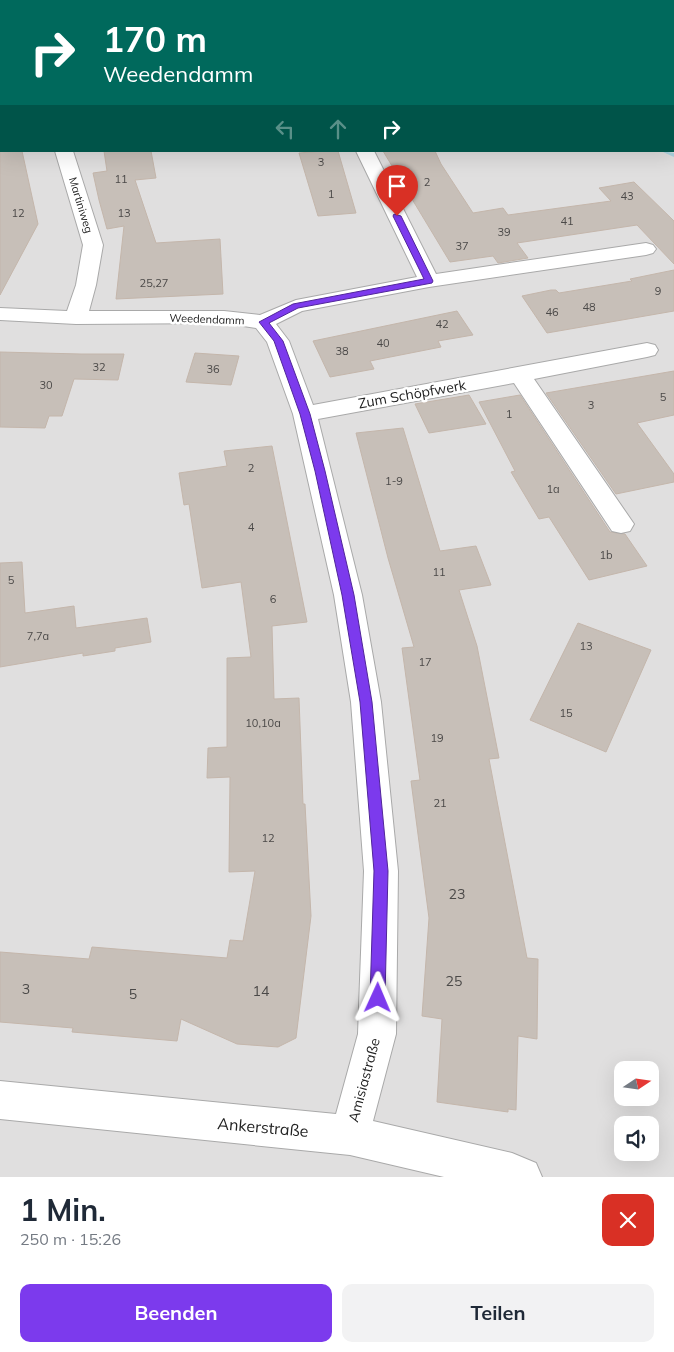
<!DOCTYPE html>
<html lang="de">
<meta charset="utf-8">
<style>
body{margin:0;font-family:Mulish,sans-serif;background:#f2f2f3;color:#1f2937;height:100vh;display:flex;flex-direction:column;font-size:19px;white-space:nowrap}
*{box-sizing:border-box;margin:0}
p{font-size:16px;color:#747a83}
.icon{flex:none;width:28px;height:28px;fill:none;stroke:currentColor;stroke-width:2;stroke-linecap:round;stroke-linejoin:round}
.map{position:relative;height:1177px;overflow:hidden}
.drawer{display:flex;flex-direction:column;background:#fff;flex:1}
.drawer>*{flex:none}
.guide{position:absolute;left:0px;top:0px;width:675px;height:152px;box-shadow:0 5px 20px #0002;background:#00695c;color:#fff;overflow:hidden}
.needle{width:32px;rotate:77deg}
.buttons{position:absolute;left:614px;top:1061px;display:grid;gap:10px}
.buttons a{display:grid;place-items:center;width:45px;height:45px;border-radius:10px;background:#fff;box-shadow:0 5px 20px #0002;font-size:25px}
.pin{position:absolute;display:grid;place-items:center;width:42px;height:42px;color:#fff;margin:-51px -21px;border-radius:50% 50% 50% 0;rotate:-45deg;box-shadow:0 0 5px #0007}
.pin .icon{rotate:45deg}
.me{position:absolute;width:55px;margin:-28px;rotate:1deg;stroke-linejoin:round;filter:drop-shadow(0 0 4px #0008)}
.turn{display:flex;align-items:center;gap:18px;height:105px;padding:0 20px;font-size:22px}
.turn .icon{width:65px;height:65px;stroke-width:2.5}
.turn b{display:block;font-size:35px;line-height:42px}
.lanes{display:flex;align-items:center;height:48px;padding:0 20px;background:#0003;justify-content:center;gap:25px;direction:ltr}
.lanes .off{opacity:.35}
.round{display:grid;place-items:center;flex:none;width:52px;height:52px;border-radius:10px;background:#f2f2f3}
.overview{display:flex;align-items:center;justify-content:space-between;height:85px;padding:0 20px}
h1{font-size:30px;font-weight:700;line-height:38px}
.cta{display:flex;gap:10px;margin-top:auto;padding:10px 20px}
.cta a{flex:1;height:58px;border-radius:10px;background:#7c3aed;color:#fff;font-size:20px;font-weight:700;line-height:58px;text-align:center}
.cta a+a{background:#f2f2f3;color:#1f2937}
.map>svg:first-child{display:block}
</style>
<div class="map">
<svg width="674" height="1177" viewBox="0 0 674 1177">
<rect width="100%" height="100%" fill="#f2efe9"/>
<path fill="#e0dfdf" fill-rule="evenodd" d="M0,0H674V1177H0ZM1,1H674V151H1ZM622,1070H650V1098H622ZM622,1125H650V1152H622Z"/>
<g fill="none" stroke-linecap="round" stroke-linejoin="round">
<g fill="#aad3df" fill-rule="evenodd">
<polygon points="187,0 193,0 193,1 188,1"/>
<rect x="0" y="24" width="1" height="4"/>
<polygon points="662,151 674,153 674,157 663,152"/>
</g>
</g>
<g fill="#c7bfb8" stroke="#c4b6ab">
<polygon points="0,107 1,151 22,151 38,224 0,295"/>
<polygon points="104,151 151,151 156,178 135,180 156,243 220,239 223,294 116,299 124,226 107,229 99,200 93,173 107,171"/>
<polygon points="323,151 338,151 356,213 318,216 299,153"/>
<polygon points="383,151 435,151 441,164 473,213 503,208 508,215 611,201 599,188 634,182 674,221 674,264 637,225 517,243 528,258 498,263 493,256 450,262"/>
<polygon points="674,270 674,311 547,333 522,296 551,290 556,290 559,293 632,281 630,279"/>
<polygon points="457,311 473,335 438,341 441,347 370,361 374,369 330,377 313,341"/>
<polygon points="0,352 81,354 124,354 118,380 74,379 62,416 49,416 45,428 0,427"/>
<polygon points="195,353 239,356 231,385 186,382"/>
<polygon points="674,371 674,415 637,423 674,474 674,482 616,494 546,393"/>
<polygon points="469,395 486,424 429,433 415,404"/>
<polygon points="520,395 610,532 625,534 647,566 589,580 549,517 539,519 511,472 515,471 479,402"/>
<polygon points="403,428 440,551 476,546 491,585 459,590 477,646 499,758 489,759 527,958 538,959 537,1039 518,1036 516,1110 508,1109 508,1112 437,1102 442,1019 422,1016 429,918 411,781 420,780 402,648 414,647 388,558 356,433"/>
<polygon points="272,446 307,622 272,626 274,699 299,698 303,804 305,804 311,916 296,1038 278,1047 237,1044 181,1019 177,1041 72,1032 73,1028 0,1022 0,952 89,959 92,947 227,958 230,940 243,941 255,871 229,872 230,777 207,778 208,748 227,747 227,658 251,657 241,582 202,588 189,504 184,505 179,473 227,466 224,451"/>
<polygon points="22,562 25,613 74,606 76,628 147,618 151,642 115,648 115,651 83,656 83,653 0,667 0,563"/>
<polygon points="578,623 651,650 606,752 530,720"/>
</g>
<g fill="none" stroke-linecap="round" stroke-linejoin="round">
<g stroke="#a9a9a9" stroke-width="2">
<g id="street">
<polygon points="8,0 23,0 23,1 9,1"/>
<polygon points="323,0 342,0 342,1 324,1"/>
<polygon points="551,0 566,0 566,1 552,1"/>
<polygon points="55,151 73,151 103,245 96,285 89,311 224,311 260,315 296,300 417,277 356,151 374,151 436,274 646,243 653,245 656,249 653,253 646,255 429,287 302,311 276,324 289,341 313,405 647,343 655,345 658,350 655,355 647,357 534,379 634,524 630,531 621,533 612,531 514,383 318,419 362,595 381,702 398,871 396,1034 373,1121 512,1153 536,1163 542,1177 444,1177 350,1155 0,1119 0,1081 336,1114 358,1034 364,871 351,702 334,595 293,414 267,342 256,328 224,323 76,324 0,320 0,308 67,311 76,285 83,245"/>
</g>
</g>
<use href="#street" fill="#fff" fill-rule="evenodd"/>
</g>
<polygon fill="#7c3aed" stroke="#51269a" points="394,214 401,216 433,281 432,283 298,308 269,323 283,341 310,414 325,471 354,595 372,702 388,871 385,998 383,1003 378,1005 373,1003 370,998 374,871 360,702 342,595 315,471 300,414 274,341 259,322 293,304 424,279 393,216"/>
<g text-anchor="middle" stroke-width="5" stroke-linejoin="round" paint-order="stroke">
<g font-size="11" fill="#4b4948">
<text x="321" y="166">3</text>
<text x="121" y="183">11</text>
<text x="427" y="186">2</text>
<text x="331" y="198">1</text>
<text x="627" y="200">43</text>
<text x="18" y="217">12</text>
<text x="124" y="217">13</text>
<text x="567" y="225">41</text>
<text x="504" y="236">39</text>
<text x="462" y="250">37</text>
<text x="154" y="287">25,27</text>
<text x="658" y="295">9</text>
<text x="589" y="311">48</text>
<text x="552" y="316">46</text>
<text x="442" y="328">42</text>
<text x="383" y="347">40</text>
<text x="342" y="355">38</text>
<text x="99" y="371">32</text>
<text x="213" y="373">36</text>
<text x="46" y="389">30</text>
<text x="663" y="401">5</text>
<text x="591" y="409">3</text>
<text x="509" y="418">1</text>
<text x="251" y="472">2</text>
<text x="394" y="485">1-9</text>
<text x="553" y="493">1a</text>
<text x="251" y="531">4</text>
<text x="606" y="559">1b</text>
<text x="439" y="576">11</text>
<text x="11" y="584">5</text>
<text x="273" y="603">6</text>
<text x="38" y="640">7,7a</text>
<text x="586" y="650">13</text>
<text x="425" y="666">17</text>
<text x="566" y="717">15</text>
<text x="263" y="727">10,10a</text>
<text x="437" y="742">19</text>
<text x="440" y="807">21</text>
<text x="268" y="842">12</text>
</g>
<g font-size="11" fill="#222" stroke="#fff">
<text transform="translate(81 205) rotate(73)" y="4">Martiniweg</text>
<text transform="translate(207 319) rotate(2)" y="4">Weedendamm</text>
</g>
<g font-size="14" fill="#222" stroke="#fff">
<text transform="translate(412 394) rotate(-10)" y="5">Zum Schöpfwerk</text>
<text transform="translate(364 1080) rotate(-75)" y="5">Amisiastraße</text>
</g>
<g font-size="14" fill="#4b4948">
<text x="457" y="899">23</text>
<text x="454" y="986">25</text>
<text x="26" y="994">3</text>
<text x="261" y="996">14</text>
<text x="133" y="999">5</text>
</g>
<g font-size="16" fill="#222" stroke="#fff">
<text transform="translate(263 1127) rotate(5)" y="6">Ankerstraße</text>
</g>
</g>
</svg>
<div class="buttons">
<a><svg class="needle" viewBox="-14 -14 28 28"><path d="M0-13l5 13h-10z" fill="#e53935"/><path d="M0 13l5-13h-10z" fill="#747a83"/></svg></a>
<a><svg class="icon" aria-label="sound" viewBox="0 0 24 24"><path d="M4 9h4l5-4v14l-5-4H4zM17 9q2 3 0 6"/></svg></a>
</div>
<div class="pin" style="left:397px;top:216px;background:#d93025"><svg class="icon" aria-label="arrive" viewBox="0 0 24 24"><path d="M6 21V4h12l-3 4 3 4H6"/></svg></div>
<svg class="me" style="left:378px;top:998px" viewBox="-20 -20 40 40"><path d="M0-17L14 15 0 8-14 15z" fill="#7c3aed" stroke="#fff" stroke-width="4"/></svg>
<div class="guide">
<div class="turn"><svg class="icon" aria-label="right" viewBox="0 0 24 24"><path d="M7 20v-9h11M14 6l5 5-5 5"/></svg><div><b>170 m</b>Weedendamm</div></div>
<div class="lanes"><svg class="icon off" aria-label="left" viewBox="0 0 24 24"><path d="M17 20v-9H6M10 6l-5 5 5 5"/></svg><svg class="icon off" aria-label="ahead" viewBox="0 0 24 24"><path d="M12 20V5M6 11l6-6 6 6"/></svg><svg class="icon" aria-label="right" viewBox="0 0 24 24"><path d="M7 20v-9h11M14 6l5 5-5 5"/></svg></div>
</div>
</div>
<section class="drawer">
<div class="overview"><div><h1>1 Min.</h1><p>250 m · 15:26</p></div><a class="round" style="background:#d93025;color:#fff"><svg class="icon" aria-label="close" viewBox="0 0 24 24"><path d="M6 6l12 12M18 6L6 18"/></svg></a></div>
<div class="cta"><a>Beenden</a><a>Teilen</a></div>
</section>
